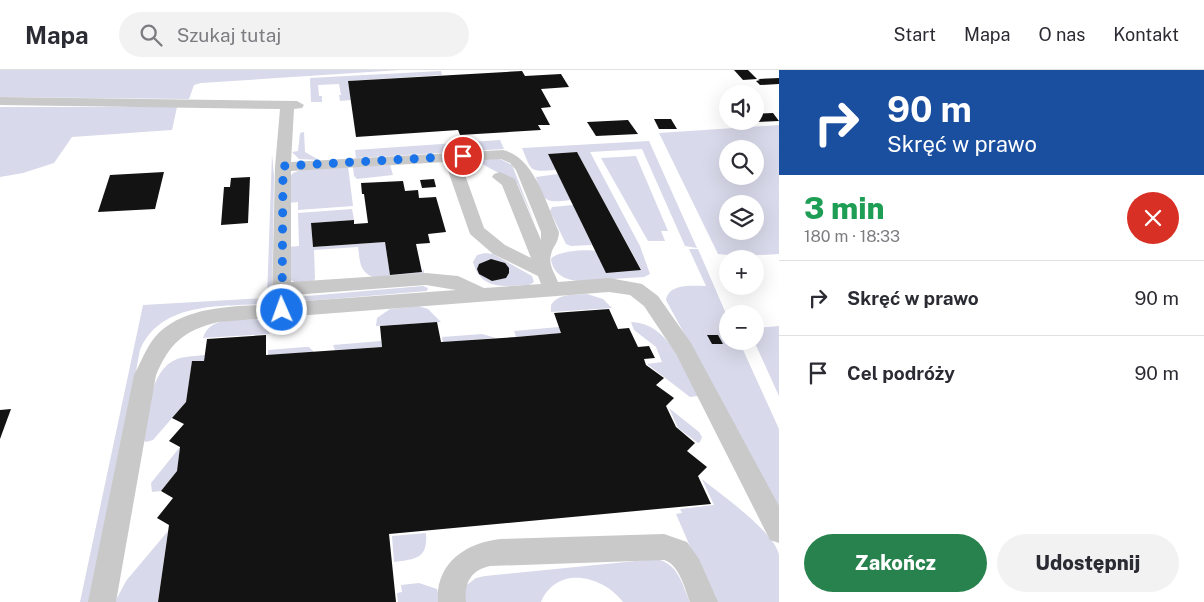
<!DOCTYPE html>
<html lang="pl">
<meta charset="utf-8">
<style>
body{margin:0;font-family:"Public Sans",sans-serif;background:#f2f2f3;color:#2b2b33;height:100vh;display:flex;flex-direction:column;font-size:19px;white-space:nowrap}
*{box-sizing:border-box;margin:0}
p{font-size:16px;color:#7c7c81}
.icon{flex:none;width:28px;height:28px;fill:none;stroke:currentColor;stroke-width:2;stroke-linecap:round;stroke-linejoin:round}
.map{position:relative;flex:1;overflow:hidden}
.drawer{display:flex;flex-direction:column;background:#fff;width:425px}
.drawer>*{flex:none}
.top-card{background:#1a4fa0;color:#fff;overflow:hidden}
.controls{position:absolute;left:719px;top:15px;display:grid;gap:10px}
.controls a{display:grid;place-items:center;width:45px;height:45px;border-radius:50%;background:#fff;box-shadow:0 5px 20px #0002;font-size:25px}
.pin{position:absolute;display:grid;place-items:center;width:42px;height:42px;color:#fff;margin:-21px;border:2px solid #fff;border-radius:50%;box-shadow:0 1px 5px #0007}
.me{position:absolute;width:55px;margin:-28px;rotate:358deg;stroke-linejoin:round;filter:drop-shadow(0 0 4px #0008)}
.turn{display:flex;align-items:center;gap:18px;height:105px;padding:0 25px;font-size:22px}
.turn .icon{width:65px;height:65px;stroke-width:2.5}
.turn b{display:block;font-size:35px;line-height:42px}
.round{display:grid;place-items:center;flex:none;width:52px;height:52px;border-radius:26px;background:#f2f2f3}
.summary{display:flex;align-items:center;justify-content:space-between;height:85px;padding:0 25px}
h1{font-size:30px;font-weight:800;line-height:38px;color:#1e9e55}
.action{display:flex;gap:10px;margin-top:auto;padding:10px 25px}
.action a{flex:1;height:58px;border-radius:30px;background:#28824e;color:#fff;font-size:20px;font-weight:800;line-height:58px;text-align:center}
.action a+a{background:#f2f2f3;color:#2b2b33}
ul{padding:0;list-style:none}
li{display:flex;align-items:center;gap:15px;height:75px;padding:0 25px;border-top:1px solid #e1e1e2}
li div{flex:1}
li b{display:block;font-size:19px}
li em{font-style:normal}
header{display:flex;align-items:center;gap:30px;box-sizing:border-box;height:70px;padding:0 25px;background:#fff;border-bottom:1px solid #e1e1e2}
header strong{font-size:24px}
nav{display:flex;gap:28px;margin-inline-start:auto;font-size:18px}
.search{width:350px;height:45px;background:#f2f2f3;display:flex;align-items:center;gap:12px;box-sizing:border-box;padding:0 18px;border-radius:28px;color:#7c7c81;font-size:19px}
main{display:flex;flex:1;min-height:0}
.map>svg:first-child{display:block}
</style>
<header>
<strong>Mapa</strong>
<div class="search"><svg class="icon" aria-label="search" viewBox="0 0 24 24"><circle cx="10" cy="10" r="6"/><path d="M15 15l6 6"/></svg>Szukaj tutaj</div>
<nav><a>Start</a><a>Mapa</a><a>O nas</a><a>Kontakt</a></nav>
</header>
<main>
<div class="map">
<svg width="779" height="532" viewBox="0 0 779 532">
<rect width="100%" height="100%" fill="#fff"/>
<g fill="#d8d9ea" fill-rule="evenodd">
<polygon points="0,0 400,0 201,13 194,15 189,29 0,27"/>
<polygon points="441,1 442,5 348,11 351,30 340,31 339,25 341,25 339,14 318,15 319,26 322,26 322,32 311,32 310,8"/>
<polygon points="0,37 177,37 172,60 72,67 54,93 23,103 0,107"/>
<path d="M779,55V184L741,186L718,184L659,63ZM728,79H755V106H728ZM728,134H755V161H728Z"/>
<polygon points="304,62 305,82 319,90 299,89 292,82 298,81 300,63"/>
<polygon points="500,70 504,79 356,88 355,80"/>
<path d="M649,71L697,178L685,176L642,79L590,82L640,176L650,204L644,207L581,211C567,211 553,205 551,189C556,181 587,179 596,181C612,185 626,195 641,199L577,82L548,84L556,100C529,102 532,102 522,78Z"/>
<path d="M272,84L274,106L272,229L268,233L262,234C218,237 161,232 140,280L91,532H80L143,235L267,228Z"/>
<polygon points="636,86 668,161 661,161 665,171 648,171 601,88"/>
<polygon points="498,88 512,95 535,153 517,113 475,90"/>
<polygon points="390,95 393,105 357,109 354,106 353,97"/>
<polygon points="348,96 353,136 298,140 298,132 287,133 289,108 293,103 301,100"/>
<path d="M558,104L571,130C546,133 543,133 536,107Z"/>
<polygon points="573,135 592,175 571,176 566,174 550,141 552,137"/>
<path d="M352,139L354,150L311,153L313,177L385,172L390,205L422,202L424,199V203L422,205L373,207C359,202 360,190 358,177L314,180L315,209L313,211L297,213L291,210L287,177L299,176L298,143Z"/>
<path d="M689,179H698L727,246L728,271H739L779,359V439L666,230C669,213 692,216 706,216Z"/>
<path d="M485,183L493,184L532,206L534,212L529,215C504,216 481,221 473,192L477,185Z"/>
<polygon points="423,216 428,218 427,221 308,231 295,227"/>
<path d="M587,224L603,229L612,238L551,242V235C559,223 574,225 587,224Z"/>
<polygon points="418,236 428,239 441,252 376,256 377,248 390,239"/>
<path d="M256,249L266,254L270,264L203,268C209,246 238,250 256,249Z"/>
<path d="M631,252C669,253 683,298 698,326L690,327L647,294L662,292L656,277L634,260Z"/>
<polygon points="779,256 779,326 754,271 755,258"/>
<polygon points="559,257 561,263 516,267 514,261"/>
<polygon points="482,264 496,268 443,272 442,267"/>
<polygon points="381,271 382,277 335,280 333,275"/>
<polygon points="305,277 309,277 314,282 268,285 268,280"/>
<path d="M205,285L204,291L192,292L186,332L153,370L146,372L143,370C148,345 149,300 177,289C186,286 196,286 205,285Z"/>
<polygon points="669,338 699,362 702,367 700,372 698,373 678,358"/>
<polygon points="180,377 177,401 161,421 152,422 151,413"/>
<path d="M702,409C720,424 775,462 779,485C779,499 779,517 779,532H714L676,444L682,443L680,439L714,435Z"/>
<polygon points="168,461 158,532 115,532 126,511"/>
<path d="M426,463C428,489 416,489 394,492L392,466Z"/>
<path d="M656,489C678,493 682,514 690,532H623C602,505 557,495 541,532H464V517L476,508L485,506Z"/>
<polygon points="419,513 437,519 440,532 398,532 397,523 402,522 401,515"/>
</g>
<g fill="#131313">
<polygon points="734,0 748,0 757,9 743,10"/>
<polygon points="522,1 525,6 561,4 569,17 541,19 551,37 541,38 550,55 538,55 541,60 460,65 458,60 356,67 348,11"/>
<polygon points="779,8 779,14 760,15 756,11 760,10 758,9"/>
<polygon points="773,43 779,51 755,52 755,44"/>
<polygon points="654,49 671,49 677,59 659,59"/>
<polygon points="628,50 638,64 596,66 587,52"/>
<polygon points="577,82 641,200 606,203 548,84"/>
<polygon points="164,102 155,139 98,142 110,105"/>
<polygon points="250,107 248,153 221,155 224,117 230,117 231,108"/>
<polygon points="434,109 436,117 422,118 420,110"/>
<polygon points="403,111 405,121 418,120 419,128 436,127 446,162 428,164 430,173 416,174 422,202 390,205 385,172 313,177 311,153 354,150 354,154 368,153 364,124 362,124 361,113"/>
<polygon points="491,189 505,193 509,198 509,203 506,208 492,211 479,204 477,199 479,194"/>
<polygon points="609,239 618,259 629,258 638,277 649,276 655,288 644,289 646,295 664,308 656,315 674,328 666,336 676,357 695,373 687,381 707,397 698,406 711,434 389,464 396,532 158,532 169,455 157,448 173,428 161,421 177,401 180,377 169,371 184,354 172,348 186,332 192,291 204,291 207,269 266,265 266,285 382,277 380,256 437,252 441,272 516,267 561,263 554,243"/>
<polygon points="707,265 718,265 723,274 712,274"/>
<polygon points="11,339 0,369 0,340"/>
</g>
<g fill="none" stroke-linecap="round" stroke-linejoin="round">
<g fill="#c9c9c9" fill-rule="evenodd">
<path d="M0,27L297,31L304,35L302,38L294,39L291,92L503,80C535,88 546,134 559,162C558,175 553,175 551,185C548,194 555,204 558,212L609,208L642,214L658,226L691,273L779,436V473L770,470L676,284L644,236L630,225L609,222L218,252C183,261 170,273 156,305L116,532H88L134,305C141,292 146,278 155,267C183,235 234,237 272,234L275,97L280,39L0,35ZM501,89L510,93L516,100L541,162V170L515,109L500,102L494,104L492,107L502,115L531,188L505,175L484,158L460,91ZM445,92L470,164L493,184L538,206L541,214L484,218L458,206L426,203L291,212V101ZM426,215L456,220L292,232V225Z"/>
<path d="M664,464L687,472L699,489L718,532H690C685,519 679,494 664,490L490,496C471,500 464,513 466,532H438C435,494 465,473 500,469Z"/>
</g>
</g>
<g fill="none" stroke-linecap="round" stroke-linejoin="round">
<polyline stroke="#1a73e8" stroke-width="9" stroke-dasharray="0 16.2" points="282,240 283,96 463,86"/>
</g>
</svg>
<div class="controls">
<a><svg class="icon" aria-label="sound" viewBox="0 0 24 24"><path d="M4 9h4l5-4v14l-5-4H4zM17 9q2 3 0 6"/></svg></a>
<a><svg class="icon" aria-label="search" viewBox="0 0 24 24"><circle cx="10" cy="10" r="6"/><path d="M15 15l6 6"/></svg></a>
<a><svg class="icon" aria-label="layers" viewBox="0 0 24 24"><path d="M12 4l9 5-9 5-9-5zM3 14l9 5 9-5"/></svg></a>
<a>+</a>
<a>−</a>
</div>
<div class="pin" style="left:463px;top:86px;background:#d93025"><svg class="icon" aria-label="arrive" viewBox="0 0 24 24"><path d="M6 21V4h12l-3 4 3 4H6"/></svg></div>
<svg class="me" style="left:282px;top:240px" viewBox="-20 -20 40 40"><circle r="17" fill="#1a73e8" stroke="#fff" stroke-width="3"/><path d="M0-11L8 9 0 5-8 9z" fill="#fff"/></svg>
</div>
<section class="drawer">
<div class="top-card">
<div class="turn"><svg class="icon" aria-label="right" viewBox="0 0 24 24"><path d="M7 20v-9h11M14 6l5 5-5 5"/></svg><div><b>90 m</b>Skręć w prawo</div></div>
</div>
<div class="summary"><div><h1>3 min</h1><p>180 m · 18:33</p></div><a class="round" style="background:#d93025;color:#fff"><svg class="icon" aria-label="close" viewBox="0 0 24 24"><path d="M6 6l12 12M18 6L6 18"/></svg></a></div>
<ul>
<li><svg class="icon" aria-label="right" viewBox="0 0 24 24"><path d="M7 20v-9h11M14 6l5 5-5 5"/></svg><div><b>Skręć w prawo</b></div><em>90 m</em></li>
<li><svg class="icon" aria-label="arrive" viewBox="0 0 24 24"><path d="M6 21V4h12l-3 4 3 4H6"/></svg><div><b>Cel podróży</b></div><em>90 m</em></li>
</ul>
<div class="action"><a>Zakończ</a><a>Udostępnij</a></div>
</section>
</main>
